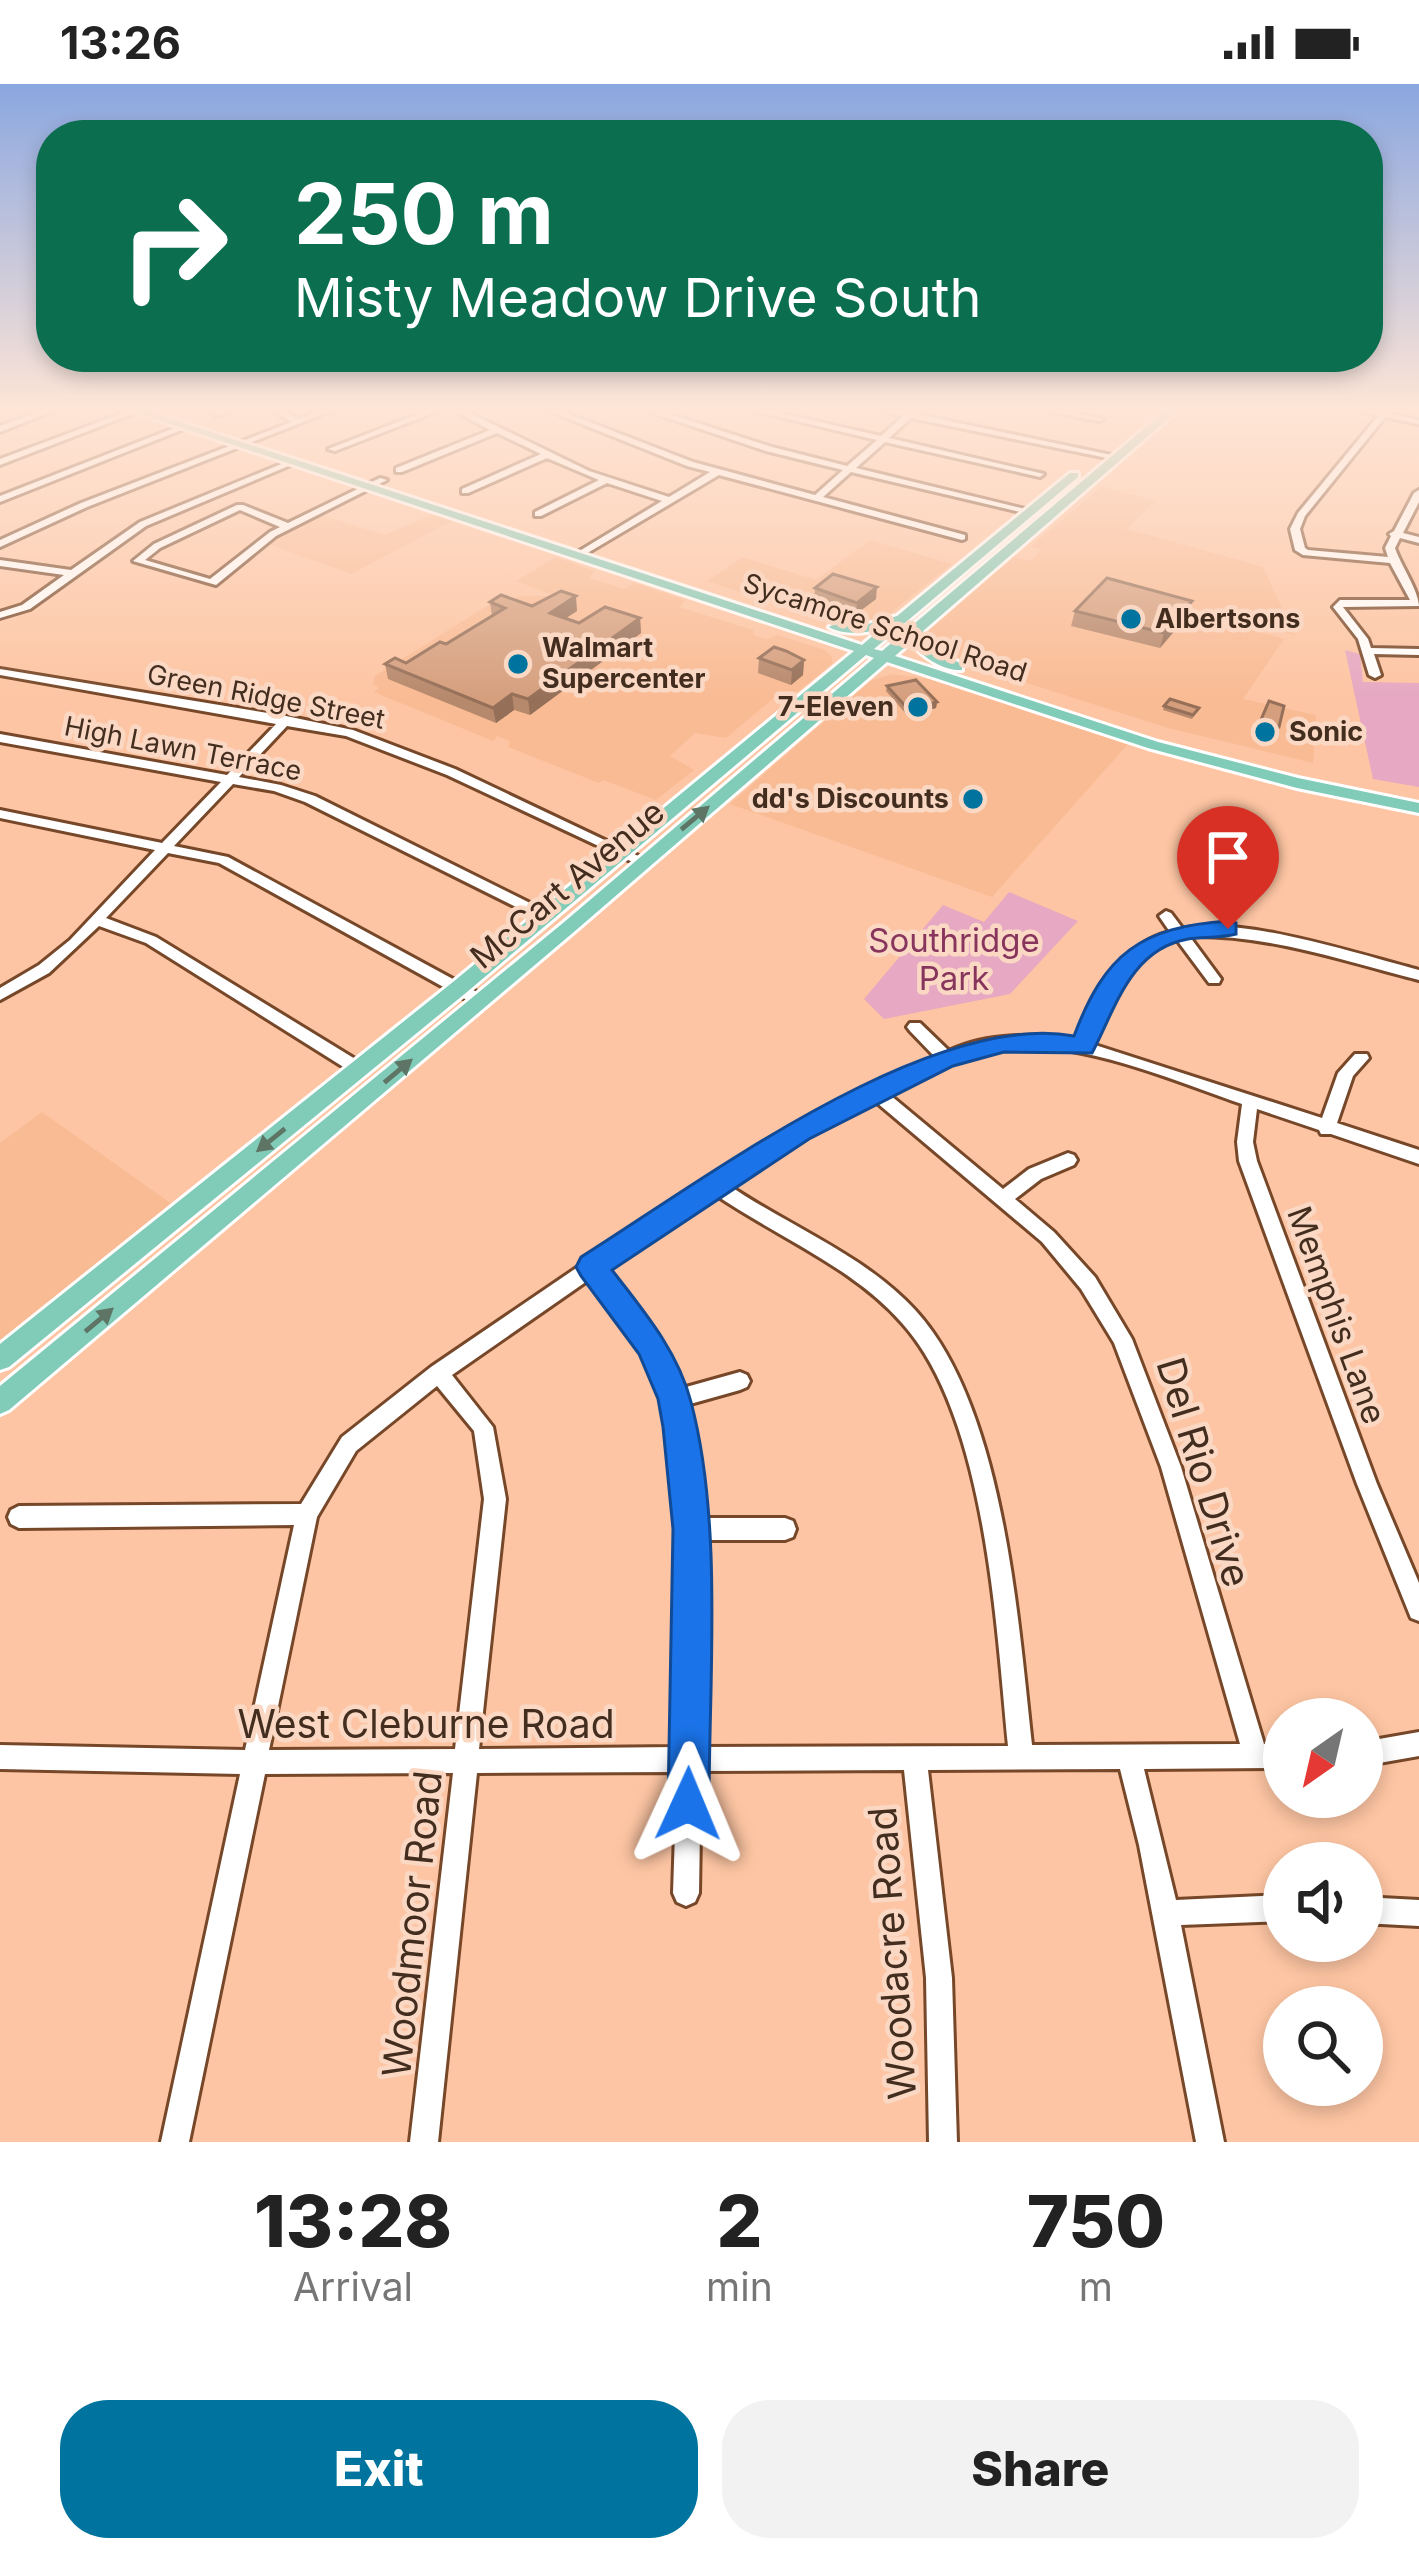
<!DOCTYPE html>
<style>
body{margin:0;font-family:Inter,sans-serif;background:#f2f2f2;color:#222;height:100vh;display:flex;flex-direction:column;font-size:45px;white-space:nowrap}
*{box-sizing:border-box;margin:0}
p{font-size:39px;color:#767676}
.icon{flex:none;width:66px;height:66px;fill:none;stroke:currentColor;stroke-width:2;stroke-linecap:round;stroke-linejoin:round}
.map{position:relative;height:2058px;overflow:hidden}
.side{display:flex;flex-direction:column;background:#fff;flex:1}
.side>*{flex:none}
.banner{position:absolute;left:36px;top:36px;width:1347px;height:252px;border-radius:48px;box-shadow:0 6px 18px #0003;background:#0b6e4f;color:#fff;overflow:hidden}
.needle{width:78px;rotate:214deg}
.buttons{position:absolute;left:1263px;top:1614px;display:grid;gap:24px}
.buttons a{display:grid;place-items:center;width:120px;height:120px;border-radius:50%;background:#fff;box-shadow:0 6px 18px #0003;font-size:60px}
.pin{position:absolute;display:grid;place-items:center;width:102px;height:102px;color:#fff;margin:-123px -51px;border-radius:50% 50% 50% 0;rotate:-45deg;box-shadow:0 0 12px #0007}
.pin .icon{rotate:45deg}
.me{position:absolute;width:132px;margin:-66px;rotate:1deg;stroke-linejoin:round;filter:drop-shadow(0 0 9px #0008)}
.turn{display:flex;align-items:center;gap:42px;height:252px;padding:0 60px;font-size:54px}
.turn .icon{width:156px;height:156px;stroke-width:2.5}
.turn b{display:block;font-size:84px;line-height:102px}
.eta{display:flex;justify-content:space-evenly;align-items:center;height:204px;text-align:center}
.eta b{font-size:72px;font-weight:800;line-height:84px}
.cta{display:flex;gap:24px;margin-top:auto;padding:24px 60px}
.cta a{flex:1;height:138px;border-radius:48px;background:#00749e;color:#fff;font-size:48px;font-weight:800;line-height:138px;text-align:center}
.cta a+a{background:#f2f2f2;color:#222}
.status{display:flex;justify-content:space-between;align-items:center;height:84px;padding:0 60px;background:#fff;direction:ltr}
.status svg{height:33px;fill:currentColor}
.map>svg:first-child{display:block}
</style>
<div class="status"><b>13:26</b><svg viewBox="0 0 49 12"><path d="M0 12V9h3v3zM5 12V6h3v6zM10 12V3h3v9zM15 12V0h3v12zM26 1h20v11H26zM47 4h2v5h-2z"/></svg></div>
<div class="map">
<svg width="1419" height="2058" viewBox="0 0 1419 2058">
<rect width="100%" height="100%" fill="#fdc5a3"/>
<g fill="#f9bb94">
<polygon points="1102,402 1155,417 1127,445 1263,483 1295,551 1213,528 1211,533 1284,555 1243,615 1316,631 1313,679 1168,644 1002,591 933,563 924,550 1013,473 1030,477 1042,465 1031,462"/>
<polygon points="433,430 452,437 351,490 269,460 321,431 385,451"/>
<polygon points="870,456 952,480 889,530 861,542 823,535 707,497 743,473 816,496"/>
<polygon points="556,473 594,487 589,494 625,505 634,499 686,516 679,523 753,546 755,552 767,555 778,551 825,566 832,572 832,580 798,607 777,611 726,654 695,649 670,672 694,686 656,716 603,696 599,699 508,663 510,657 497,652 493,657 374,608 379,604 373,600 375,592 490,520 522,512 555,512 516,497"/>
<polygon points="892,590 939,596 1128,660 992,813 730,720 870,597"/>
<polygon points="42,1028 173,1121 0,1262 0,1059"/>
</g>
<g fill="#e6a8c2">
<polygon points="1345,566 1360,570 1363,598 1419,599 1419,703 1373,695"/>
<polygon points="1009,808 1078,837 1010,910 884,935 864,915 943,821 984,838"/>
</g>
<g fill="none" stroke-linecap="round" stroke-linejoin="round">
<g stroke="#764728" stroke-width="6">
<g id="minor">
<polygon points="41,327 53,327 0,348 0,342"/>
<polygon points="128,327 140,327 0,381 0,375"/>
<polygon points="219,327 232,327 215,332 215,328"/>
<polygon points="273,327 284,327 299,335 319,327 331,327 87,423 0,463 0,456 81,419 292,338"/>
<polygon points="426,327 438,327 335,367 328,365"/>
<polygon points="455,327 466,327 589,387 669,413 710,388 687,382 549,327 561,327 693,378 815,411 843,386 766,367 647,327 660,327 772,363 847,382 877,356 755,327 771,327 881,352 903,332 885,327 917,327 916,330 1121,373 1117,376 911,334 889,354 1044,390 1040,393 885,358 856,384 1050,431 1050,435 851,388 823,413 965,451 965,455 962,456 719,391 579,474 574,471 576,469 662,417 607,399 541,432 535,432 535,428 599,396 547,374 468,409 462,409 462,405 541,370 497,349 402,388 396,388 396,384 490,346"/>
<polygon points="1047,327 1067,327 1103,335 1099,337"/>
<path d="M1362,327H1390L1388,329L1419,336V340L1385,333L1305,432L1300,445L1305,464L1308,466L1388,473L1385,464L1391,452L1389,450L1394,447L1414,409L1419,406V418L1403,449L1419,453V459L1400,454L1395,464C1401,482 1418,505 1419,522L1343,523L1368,555L1371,564L1419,565V571L1374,570L1381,591L1375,594L1369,591L1358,555L1333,523L1340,516H1410L1390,479L1303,471L1295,466L1290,445L1298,429L1378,332Z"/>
<polygon points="182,341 189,343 0,418 0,412"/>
<polygon points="291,376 298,378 146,442 30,525 0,534 0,528 22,521 64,491 0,482 0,476 71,486 140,438"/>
<path d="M380,394L387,396L276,452L216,501L133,477L154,460L237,421H243L288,439ZM240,426L280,443L270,448L210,495L145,476L160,464Z"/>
<polygon points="0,585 286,632 353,646 455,685 651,778 644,782 639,781 447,691 346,652 287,642 239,693 281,701 315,712 550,829 552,832 550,835 540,835 305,718 274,707 233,700 174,762 228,773 486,913 489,917 486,921 476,921 219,779 168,769 106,834 156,853 365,981 367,985 365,989 353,989 146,859 99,842 49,889 0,916 0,904 39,881 70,856 155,766 0,734 0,726 162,759 221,698 0,658 0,650 227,691 276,640 0,591"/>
<path d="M1166,827L1171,829L1183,845C1244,832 1357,870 1419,886V896C1345,877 1269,851 1192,852L1190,853L1221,895L1219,899H1209L1177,856C1128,870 1109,917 1092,960L1322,1034L1338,989L1355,970H1367L1369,974L1353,992L1337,1039L1419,1066V1080L1331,1050H1321L1319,1046L1257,1025L1253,1058L1257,1077L1377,1400L1419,1499V1537L1411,1534L1357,1400L1239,1077L1237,1058L1242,1020C1162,993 1048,940 965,974C939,984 915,998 890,1011L1003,1105L1029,1085L1068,1069L1074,1071L1077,1076L1074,1081L1041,1095L1015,1115L1054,1148L1095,1193L1132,1255L1181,1383L1264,1660H1284V1684L1144,1685L1176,1816L1284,1811V1837L1181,1841L1224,2058H1196L1139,1761L1120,1685L928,1686L952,1894L957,2058H929L926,1894L904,1686L701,1687L699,1809L695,1818L686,1822L677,1818L673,1809L677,1688L477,1689L438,2058H410L453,1689L265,1690L189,2058H161L240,1690L0,1685V1661L245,1666L294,1441L19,1444L11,1440L8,1433L11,1426L19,1422L301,1420L342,1353L431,1283L707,1095L794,1043L868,1007L870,1004L936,974L910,947L907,943L910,939H920L949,967C987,949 1037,949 1078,957C1096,911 1118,861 1170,848L1159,832ZM876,1018L1042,1158L1081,1205L1114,1259L1161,1383L1240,1660L1032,1661C1018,1535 1004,1324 916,1227C865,1171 788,1142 727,1100L806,1053ZM713,1109C775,1152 852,1182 902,1239C986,1332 996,1540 1008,1662L701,1663L703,1539L699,1456H785L793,1453L796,1445L793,1437L785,1434H698L695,1371L683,1322L740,1306L747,1303L750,1297L747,1291L740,1288L679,1305C667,1258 633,1221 604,1185ZM590,1195L631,1247L656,1291L675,1371L681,1539L677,1663L479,1665L506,1415L493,1343L452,1291ZM437,1302L474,1347L484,1415L455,1665L269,1666L317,1433L356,1367Z"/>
<polygon points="1419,1648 1419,1672 1362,1682 1362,1658"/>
<polygon points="1362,1813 1419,1816 1419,1842 1362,1839"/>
</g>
</g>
<g stroke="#fff" stroke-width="6">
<path id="major" d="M131,327H147L862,561L882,544C867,550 842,551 829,543L836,539L868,540L897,532L1070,389H1078V393L874,565L882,567L1165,327H1177L923,547C924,567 947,572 962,580V586C943,587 922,573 911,558L895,572L1158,658L1298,694L1419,719V729L1297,704L1148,664L887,578L575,847L9,1326L0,1330V1302L563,839L874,574L866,571L467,908L9,1283L0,1286V1260L453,898L854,567Z"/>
</g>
<use href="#minor" fill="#fff" fill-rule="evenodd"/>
<use href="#major" fill="#81cbb9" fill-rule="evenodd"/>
</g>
<g fill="#b7896c">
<polygon points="815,504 876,515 856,530 814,515"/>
<polygon points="490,518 577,527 565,534 579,539 640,534 641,549 530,631 514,626 496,639 388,595 385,580 406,579 446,560 492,532"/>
<polygon points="1075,527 1187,532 1160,564 1071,542"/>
<polygon points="759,574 804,576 803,591 791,601 758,589"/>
<polygon points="887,602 937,618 936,624 907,631 886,607"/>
<polygon points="1269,617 1279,643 1273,658 1254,654"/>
<polygon points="1164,622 1197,627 1192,635 1163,626"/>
</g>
<g fill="#956f58">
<polygon points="877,503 876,515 856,530 857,519"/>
<polygon points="576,512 577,527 551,544 550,529"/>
<polygon points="1192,517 1187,532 1160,564 1164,549"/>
<polygon points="640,534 641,549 530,631 528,615"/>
<polygon points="804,576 803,591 791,601 792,586"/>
<polygon points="512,610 514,626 496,639 493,624"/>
<polygon points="937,618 936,624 907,631 908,625"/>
</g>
<g fill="#d59f7e" stroke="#956f58" stroke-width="3">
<polygon points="833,490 877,503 857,519 815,504"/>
<polygon points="1107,494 1192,517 1164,549 1075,527"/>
<polygon points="561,507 576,512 550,529 579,539 605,523 640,534 528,615 512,610 493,624 385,580 395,574 406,579 440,558 446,560 505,524 490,518 501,511 532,522"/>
<polygon points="774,563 786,567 804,576 792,586 759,574"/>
<polygon points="916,596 937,618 908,625 887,602"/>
<polygon points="1170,615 1199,624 1193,631 1164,622"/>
<polygon points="1269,617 1284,622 1279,643 1260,638"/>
</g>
<defs><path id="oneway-solid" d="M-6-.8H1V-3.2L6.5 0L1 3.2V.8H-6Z" transform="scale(3)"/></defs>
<g fill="#5e7464">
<use href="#oneway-solid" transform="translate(695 734) rotate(-40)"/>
<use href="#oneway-solid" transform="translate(398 987) rotate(-40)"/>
<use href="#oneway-solid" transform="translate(271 1056) rotate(141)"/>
<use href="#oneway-solid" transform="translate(99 1236) rotate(-40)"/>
</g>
<linearGradient id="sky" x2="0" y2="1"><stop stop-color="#8ba7e0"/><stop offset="0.53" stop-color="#fee5d6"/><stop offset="1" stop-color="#fee5d6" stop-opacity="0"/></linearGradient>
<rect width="1419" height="615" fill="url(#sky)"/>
<path fill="#1a73e8" stroke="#114b97" stroke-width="3" d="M1228,837L1236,839V850C1220,854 1204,853 1188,855C1130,865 1115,926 1092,969L1004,968L953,982L809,1055L612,1186C643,1226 678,1267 691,1318C723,1438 709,1595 709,1720L703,1734L688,1740L674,1734L668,1720L673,1445L663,1343L658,1315L639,1270L581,1192L576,1183L581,1173C702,1097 929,926 1074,952C1105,869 1141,843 1228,837Z"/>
<g fill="#00749e" stroke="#fad8c4" stroke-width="4.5">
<circle cx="1131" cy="535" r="12"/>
<circle cx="518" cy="580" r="12"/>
<circle cx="918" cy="623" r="12"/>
<circle cx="1265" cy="648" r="12"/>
<circle cx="973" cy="715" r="12"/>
</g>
<g text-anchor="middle" stroke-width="9" stroke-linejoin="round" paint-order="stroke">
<g font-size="27" font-weight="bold" fill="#422d1f" stroke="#fad8c4" text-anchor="start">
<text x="1155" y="544">Albertsons</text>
<text x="542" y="573">Walmart<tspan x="542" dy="31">Supercenter</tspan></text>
<text x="894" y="632" text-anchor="end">7-Eleven</text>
<text x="1289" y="657">Sonic</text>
<text x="949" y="724" text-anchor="end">dd's Discounts</text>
</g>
<g font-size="27" fill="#422d1f" stroke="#fad8c4">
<text transform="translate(885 544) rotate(18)" y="9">Sycamore School Road</text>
<text transform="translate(266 613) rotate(11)" y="9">Green Ridge Street</text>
<text transform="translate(183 665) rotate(11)" y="9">High Lawn Terrace</text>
</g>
<g font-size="33" fill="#422d1f" stroke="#fad8c4">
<text transform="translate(567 800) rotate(-40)" y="12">McCart Avenue</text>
<text transform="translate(1337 1231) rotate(70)" y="12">Memphis Lane</text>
</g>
<g font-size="33" fill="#88355d" stroke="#fad8c4">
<text x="954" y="868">Southridge<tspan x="954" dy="38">Park</tspan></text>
</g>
<g font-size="39" fill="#422d1f" stroke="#fad8c4">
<text transform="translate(1204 1388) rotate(73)" y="14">Del Rio Drive</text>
<text x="426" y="1654">West Cleburne Road</text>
<text transform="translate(412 1840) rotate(-84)" y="14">Woodmoor Road</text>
<text transform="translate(892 1869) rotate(-94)" y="14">Woodacre Road</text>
</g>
</g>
</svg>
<div class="buttons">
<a><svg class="needle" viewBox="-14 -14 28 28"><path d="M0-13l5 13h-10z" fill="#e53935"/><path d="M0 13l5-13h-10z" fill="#767676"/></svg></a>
<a><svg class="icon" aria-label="sound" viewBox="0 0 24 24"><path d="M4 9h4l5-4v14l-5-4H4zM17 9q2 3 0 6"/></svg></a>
<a><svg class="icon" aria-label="search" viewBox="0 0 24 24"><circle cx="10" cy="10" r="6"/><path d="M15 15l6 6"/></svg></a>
</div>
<div class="pin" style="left:1228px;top:845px;background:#d93025"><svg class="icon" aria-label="arrive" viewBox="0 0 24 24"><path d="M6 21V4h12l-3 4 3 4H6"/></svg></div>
<svg class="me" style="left:688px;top:1720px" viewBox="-20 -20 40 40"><path d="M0-17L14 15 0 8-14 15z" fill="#1a73e8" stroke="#fff" stroke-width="4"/></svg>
<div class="banner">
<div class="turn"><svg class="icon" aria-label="right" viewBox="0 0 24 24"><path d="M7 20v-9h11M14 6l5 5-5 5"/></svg><div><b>250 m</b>Misty Meadow Drive South</div></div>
</div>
</div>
<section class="side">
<div class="eta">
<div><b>13:28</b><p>Arrival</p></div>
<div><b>2</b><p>min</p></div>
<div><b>750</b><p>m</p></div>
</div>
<div class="cta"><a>Exit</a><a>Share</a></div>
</section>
